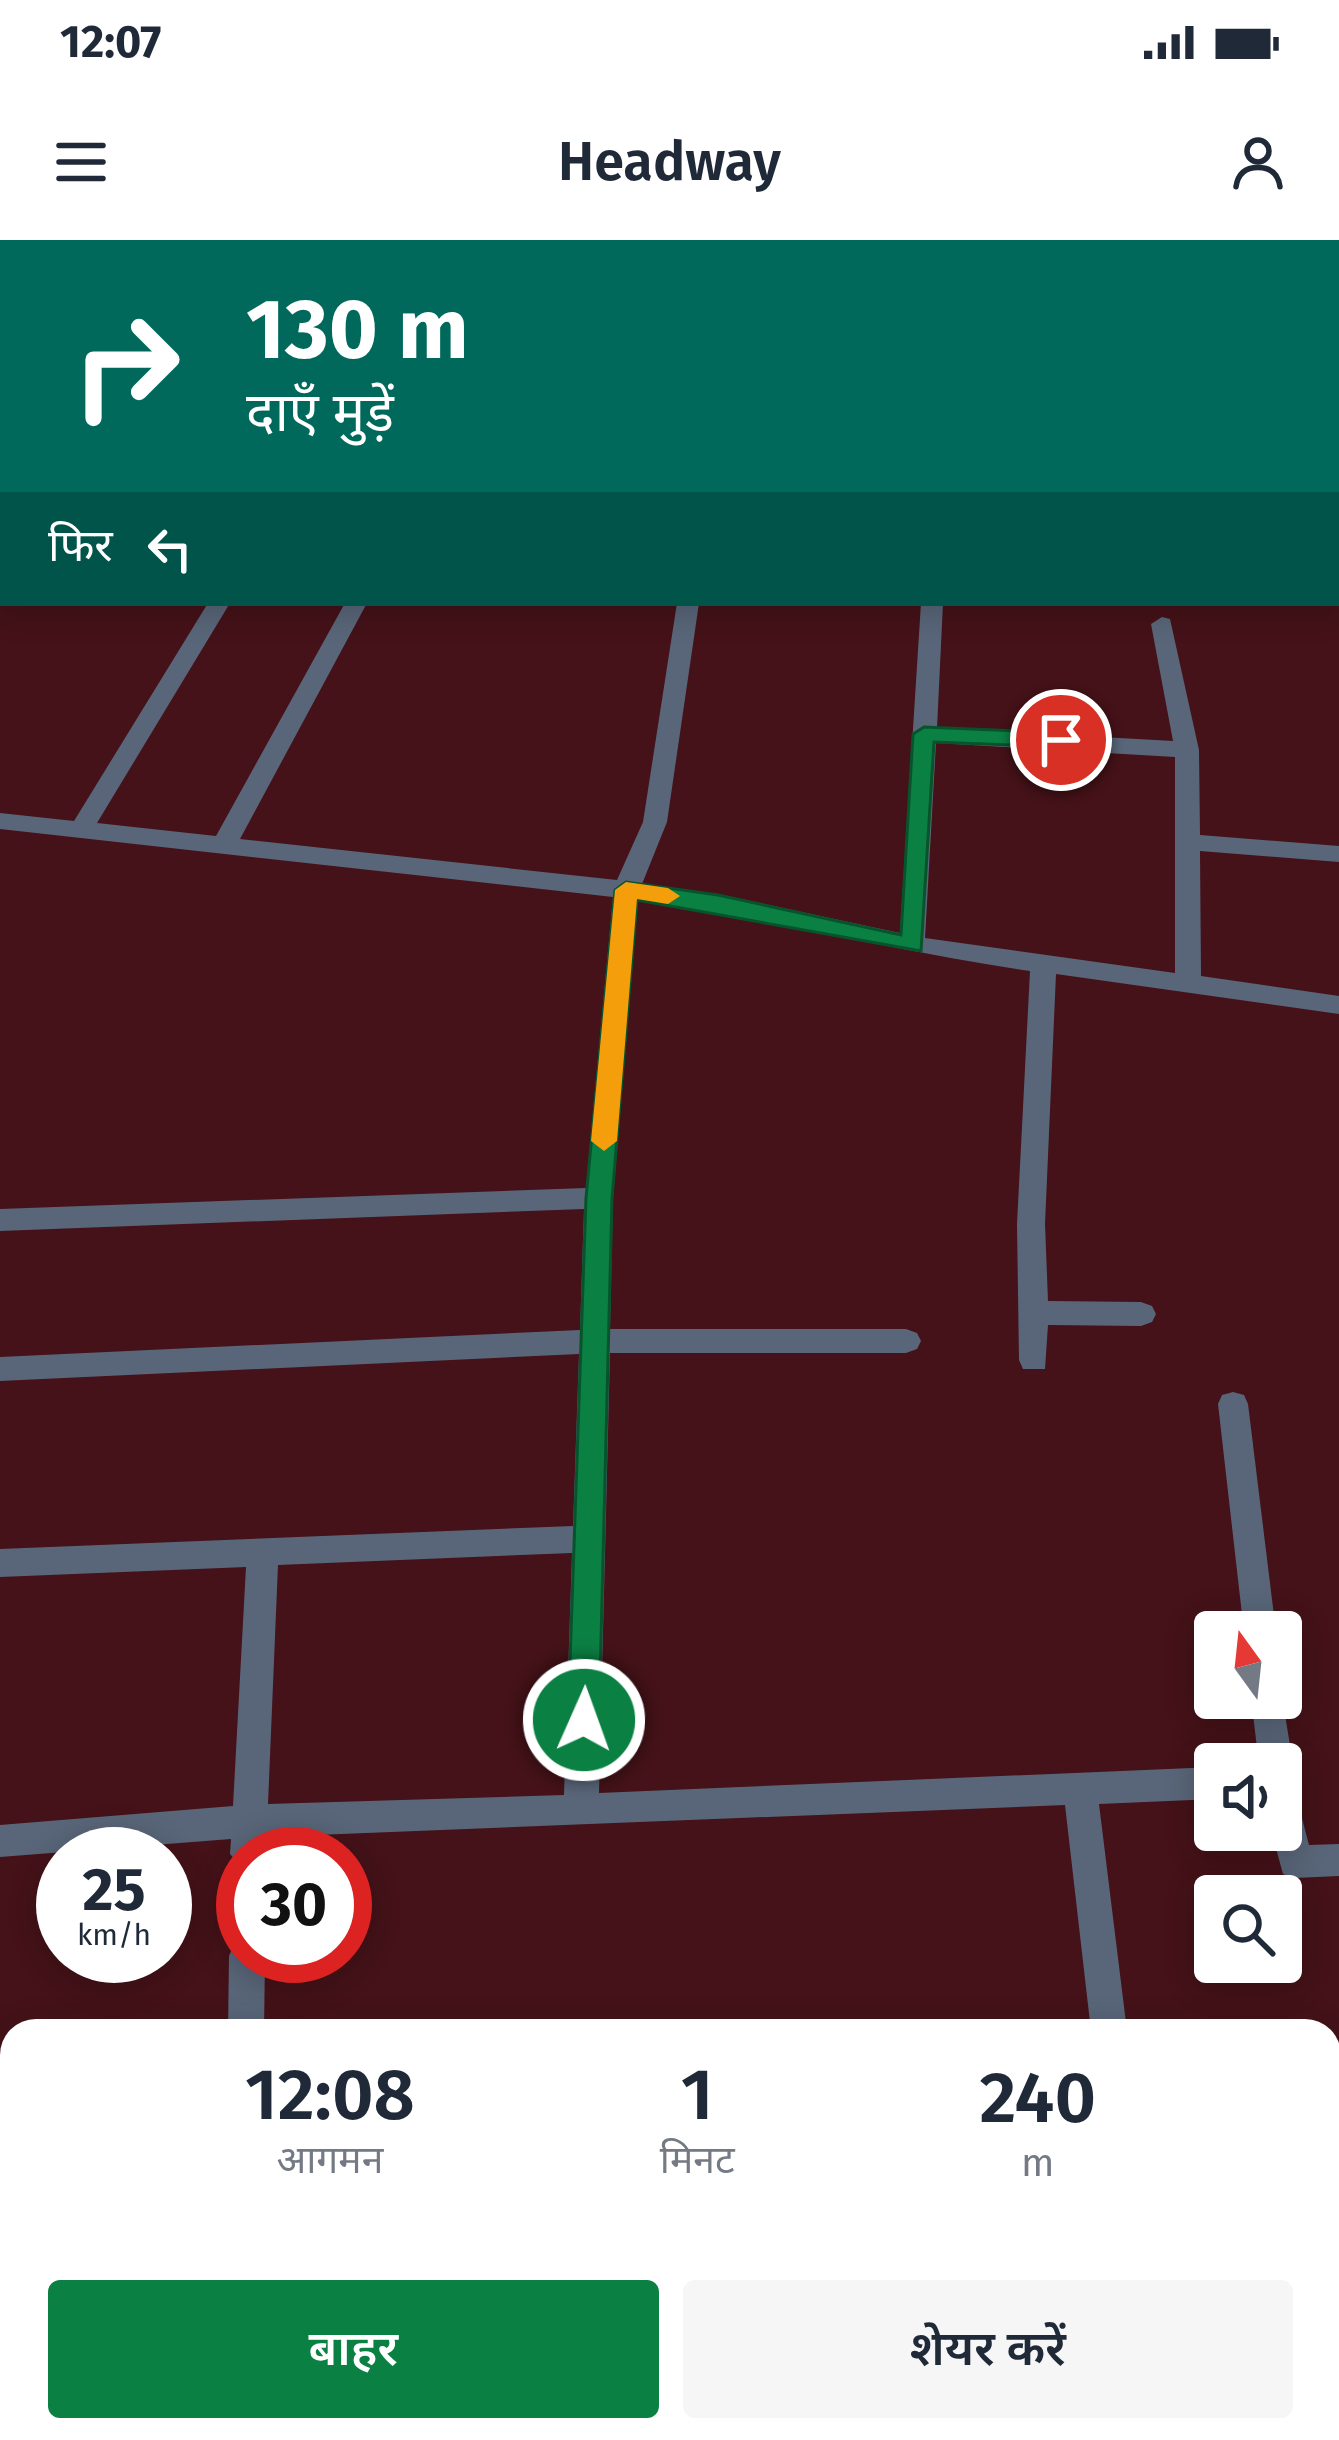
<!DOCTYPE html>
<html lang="hi">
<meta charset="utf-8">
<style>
body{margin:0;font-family:"Fira Sans","Noto Sans Devanagari",sans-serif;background:#f6f6f7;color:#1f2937;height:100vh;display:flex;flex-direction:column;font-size:45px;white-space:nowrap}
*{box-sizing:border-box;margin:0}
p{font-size:39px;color:#747a83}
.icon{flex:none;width:66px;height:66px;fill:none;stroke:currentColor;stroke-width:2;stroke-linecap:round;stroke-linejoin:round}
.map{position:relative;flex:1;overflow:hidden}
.side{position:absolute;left:0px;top:1779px;width:1341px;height:423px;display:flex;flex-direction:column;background:#fff;border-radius:36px 36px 0 0;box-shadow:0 6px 30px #0003}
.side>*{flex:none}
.hud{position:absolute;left:0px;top:0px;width:1341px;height:366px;box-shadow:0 6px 30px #0003;background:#00695c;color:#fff;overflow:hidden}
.needle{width:78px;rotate:345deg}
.fabs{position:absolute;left:1194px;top:1371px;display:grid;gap:24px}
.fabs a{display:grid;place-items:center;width:108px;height:108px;border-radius:12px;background:#fff;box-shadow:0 6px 30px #0003;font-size:60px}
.speed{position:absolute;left:36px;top:1587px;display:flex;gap:24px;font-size:60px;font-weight:700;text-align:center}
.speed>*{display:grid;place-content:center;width:156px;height:156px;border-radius:50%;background:#fff;box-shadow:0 6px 30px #0003;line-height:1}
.speed small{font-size:30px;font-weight:400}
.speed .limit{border:18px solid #d22;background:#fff;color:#111}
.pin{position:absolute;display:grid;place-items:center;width:102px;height:102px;color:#fff;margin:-51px;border:6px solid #fff;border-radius:50%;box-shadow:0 3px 12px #0007}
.me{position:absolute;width:132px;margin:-66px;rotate:2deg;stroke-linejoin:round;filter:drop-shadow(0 0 9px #0008)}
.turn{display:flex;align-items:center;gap:42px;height:252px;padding:0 48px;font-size:54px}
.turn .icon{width:156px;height:156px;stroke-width:2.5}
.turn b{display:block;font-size:84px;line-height:102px}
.then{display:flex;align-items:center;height:114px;padding:0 48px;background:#0003;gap:24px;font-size:45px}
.eta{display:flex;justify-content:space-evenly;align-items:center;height:204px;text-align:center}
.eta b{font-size:72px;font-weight:600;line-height:84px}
.action{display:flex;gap:24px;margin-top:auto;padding:24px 48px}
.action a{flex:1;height:138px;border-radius:12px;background:#0b8043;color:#fff;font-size:48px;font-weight:600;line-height:138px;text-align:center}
.action a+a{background:#f6f6f7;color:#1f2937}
.status{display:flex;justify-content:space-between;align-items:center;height:84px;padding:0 60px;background:#fff;direction:ltr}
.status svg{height:33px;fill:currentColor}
header{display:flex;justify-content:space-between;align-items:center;height:156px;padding:0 48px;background:#fff;font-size:54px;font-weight:600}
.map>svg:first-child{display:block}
</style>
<div class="status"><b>12:07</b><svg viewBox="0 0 49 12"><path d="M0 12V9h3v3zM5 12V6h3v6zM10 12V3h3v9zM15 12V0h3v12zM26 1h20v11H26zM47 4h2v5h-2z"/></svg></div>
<header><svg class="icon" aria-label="menu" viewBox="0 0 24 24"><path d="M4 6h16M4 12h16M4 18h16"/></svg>Headway<svg class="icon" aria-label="person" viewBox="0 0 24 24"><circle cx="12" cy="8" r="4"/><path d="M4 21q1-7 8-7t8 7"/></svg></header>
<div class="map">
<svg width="1339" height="2200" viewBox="0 0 1339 2200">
<rect width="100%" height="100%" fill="#441218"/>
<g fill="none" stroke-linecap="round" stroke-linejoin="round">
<g fill="#596679" fill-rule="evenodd">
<polygon points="732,0 752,0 731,3"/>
<polygon points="897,0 917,0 918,3 898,3"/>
<rect x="1338" y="15" width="1" height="12"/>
<rect x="0" y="53" width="3" height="12"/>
<polygon points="0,331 3,332 3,346 0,345"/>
<path d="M208,363H230L97,583L216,596L345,363H367L240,599L617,640L643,582L677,363H699L667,582L642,644L718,654L900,693L921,363H943L937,488L1173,501L1151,384L1162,377L1170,379L1199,510L1200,595L1339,606V622L1200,611L1201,736L1339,756V774L1056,734L1045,984L1048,1061L1141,1062L1152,1066L1156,1074L1152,1082L1141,1086L1048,1085L1045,1129H1023L1019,1120L1017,984L1030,731C898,712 769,679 638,660L613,958L610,1089H906L917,1093L921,1101L917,1109L906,1113H610L599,1553L1215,1527V1559L1099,1564L1127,1791H1091L1065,1565L266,1597V1614H243V1628L230,1614L231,1599L0,1617V1585L233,1566L246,1327L0,1337V1309L573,1286L579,1114L0,1141V1117L580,1090L584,969L0,991V969L586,948L613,657L0,589V573L74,581ZM936,503L1175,517V733L925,698ZM572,1313L564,1555L268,1564L278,1325Z"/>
<polygon points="1233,1152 1244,1155 1248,1164 1276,1392 1244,1392 1218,1164 1222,1155"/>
<polygon points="1281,1450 1293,1524 1281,1538 1281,1524 1259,1524 1251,1458 1281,1458"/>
<polygon points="1281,1539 1293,1544 1309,1605 1339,1604 1339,1636 1295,1638 1283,1634 1271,1590 1281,1590"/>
<polygon points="243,1700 243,1716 265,1716 264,1791 228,1791 229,1716 234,1704"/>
<rect x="0" y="1843" width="12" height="38"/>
<rect x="180" y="2190" width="40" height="10"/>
<polygon points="1136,2190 1176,2190 1178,2200 1138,2200"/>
</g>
</g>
<polygon fill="#0b8043" stroke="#07532c" stroke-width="3" points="924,487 1061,493 1072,500 1061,507 934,502 921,711 637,660 612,958 599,1480 594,1489 584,1493 573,1489 568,1480 586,958 615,650 626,642 718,655 901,695 913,494"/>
<polygon fill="#f59e0b" points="626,642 668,648 680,656 668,664 637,659 617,901 604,911 591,901 615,650"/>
</svg>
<div class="fabs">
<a><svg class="needle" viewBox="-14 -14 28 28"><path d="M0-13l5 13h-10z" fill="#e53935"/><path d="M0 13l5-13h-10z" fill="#747a83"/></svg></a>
<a><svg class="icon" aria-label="sound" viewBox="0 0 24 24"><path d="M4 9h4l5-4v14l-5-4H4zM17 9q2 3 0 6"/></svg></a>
<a><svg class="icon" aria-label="search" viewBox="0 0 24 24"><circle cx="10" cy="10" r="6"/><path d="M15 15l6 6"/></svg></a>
</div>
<div class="speed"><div>25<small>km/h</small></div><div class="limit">30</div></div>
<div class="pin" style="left:1061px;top:500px;background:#d93025"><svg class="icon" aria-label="arrive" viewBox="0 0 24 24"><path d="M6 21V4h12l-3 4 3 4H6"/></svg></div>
<svg class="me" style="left:584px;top:1480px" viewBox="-20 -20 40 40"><circle r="17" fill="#0b8043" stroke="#fff" stroke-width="3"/><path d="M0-11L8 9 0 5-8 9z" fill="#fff"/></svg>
<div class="hud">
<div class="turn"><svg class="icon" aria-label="right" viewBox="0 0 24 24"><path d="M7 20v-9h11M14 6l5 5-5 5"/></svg><div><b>130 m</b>दाएँ मुड़ें</div></div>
<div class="then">फिर<svg class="icon" aria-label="left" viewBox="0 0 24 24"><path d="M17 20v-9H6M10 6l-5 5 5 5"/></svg></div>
</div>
<section class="side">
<div class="eta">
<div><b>12:08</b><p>आगमन</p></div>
<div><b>1</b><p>मिनट</p></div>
<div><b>240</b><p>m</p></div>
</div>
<div class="action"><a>बाहर</a><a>शेयर करें</a></div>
</section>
</div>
